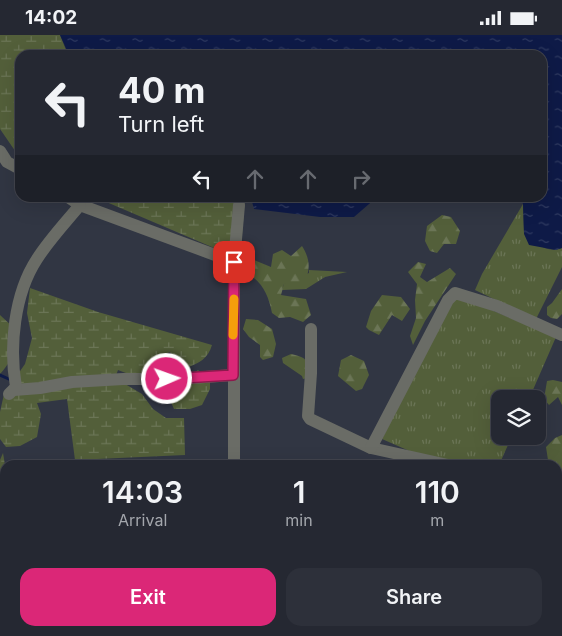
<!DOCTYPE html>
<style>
body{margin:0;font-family:Inter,sans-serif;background:#2d303a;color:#f1f3f6;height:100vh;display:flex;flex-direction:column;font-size:19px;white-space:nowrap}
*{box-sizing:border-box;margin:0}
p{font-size:16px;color:#a3a6ac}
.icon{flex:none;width:28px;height:28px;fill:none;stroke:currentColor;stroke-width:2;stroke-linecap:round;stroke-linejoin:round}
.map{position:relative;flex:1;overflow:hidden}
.drawer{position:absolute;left:0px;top:425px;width:562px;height:176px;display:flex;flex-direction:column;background:#252832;border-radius:15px 15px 0 0;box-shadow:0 5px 20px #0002,0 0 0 1px #42444d}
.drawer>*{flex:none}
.top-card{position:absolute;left:15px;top:15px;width:532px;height:152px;border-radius:15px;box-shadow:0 5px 20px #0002,0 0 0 1px #42444d;background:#252832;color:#f1f3f6;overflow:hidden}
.tools{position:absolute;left:491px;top:355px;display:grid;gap:10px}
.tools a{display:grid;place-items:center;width:55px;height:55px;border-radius:10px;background:#252832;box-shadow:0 5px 20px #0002,0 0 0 1px #42444d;font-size:25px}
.pin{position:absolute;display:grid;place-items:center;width:42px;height:42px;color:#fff;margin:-21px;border-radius:10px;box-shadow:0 2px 8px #0006}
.me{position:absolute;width:55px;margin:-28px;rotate:88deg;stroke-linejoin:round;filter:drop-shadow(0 0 4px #0008)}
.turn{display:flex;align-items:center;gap:18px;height:105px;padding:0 20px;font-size:22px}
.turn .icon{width:65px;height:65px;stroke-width:2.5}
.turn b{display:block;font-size:35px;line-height:42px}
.lanes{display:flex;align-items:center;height:48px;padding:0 20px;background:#0003;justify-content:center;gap:25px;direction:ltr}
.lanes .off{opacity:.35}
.eta{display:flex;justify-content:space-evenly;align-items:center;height:85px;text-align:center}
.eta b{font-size:30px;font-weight:600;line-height:35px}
.cta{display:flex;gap:10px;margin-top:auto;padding:10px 20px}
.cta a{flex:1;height:58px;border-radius:15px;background:#db2777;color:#fff;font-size:20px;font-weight:600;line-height:58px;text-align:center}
.cta a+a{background:#2d303a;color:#f1f3f6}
.status{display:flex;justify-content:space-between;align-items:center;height:35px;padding:0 25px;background:#252832;direction:ltr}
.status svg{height:14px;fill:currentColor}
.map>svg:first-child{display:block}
</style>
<div class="status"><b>14:02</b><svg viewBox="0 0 49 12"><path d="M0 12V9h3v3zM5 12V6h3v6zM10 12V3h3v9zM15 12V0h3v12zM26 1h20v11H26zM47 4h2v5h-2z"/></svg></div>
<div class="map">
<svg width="562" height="601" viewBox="0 0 562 601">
<defs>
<pattern id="grass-tufts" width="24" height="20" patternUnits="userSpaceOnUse" patternTransform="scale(1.25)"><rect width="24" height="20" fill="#535f3a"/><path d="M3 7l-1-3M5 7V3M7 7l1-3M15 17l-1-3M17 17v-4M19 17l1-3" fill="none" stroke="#6b7556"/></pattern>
<pattern id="forest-firs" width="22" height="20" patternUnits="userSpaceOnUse" patternTransform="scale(1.25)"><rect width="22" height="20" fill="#535f3a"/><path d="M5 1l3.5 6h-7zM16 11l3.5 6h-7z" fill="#6b7556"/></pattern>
<pattern id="wetland-marsh" width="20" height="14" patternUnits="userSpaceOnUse" patternTransform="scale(1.25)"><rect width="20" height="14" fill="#535f3a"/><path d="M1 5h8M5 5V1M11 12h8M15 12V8" fill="none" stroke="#6b7556"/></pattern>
<pattern id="water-ripples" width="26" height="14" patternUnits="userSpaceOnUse" patternTransform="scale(1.25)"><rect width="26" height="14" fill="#0e1a47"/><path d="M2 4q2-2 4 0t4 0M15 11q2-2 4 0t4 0" fill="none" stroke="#303b61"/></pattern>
</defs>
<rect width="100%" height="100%" fill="#313643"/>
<g fill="url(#grass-tufts)">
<path d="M523,169L524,198C536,208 546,219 562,213V232L536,284L475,255L482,239Z"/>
<polygon points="309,235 347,237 325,242 306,254 282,255 284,249 309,238"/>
<polygon points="459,264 472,267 556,302 529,364 500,364 500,401 512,401 499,430 463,430 414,418 382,404 451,266"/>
</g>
<g fill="url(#forest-firs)">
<polygon points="442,180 451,182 460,196 456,209 444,209 437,218 430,216 425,206 427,191"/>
<path d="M302,211C310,224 311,234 304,248L284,249L281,260L306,264L311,280L303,287L290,282L279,283L272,278C268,257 260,243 240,235L242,220L271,232L273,219L282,215L291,221Z"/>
<polygon points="418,227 426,229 420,242 427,247 450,233 456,239 425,286 413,310 410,301 416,283 415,265 417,249 408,237"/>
<polygon points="562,254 562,279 557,284 551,283 547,280 547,272 552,268"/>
<polygon points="382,260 401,262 410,274 402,286 392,280 379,300 369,295 366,292 371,276"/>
<polygon points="246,284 258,285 272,294 276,309 273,322 263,325 260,322 260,310 249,302 243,294"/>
<path d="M291,319C309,323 307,325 307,343L303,344L302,341L283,328L282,323Z"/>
<polygon points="351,320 364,326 369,340 362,354 356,356 338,341 341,325"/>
<polygon points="553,345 562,347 562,370 558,362 549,370 544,364 547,346"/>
<polygon points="562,400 562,440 558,435 558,430 553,430 548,425 546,412 555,403"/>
</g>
<g fill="url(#wetland-marsh)">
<polygon points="0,0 60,0 68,20 20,20 20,123 0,94"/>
<polygon points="97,163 245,163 240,224"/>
<path d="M30,253L98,277L212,310C208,324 199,328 186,333L176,328L170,317L153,324L151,342H136L118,335L115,343L142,359L153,374L166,383H184L185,420L75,425L67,364L37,368L41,379L37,402L20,411L6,412L0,404V377L4,359L25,329L32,303L27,278Z"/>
<path d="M0,280L14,293C15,315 15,322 0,339Z"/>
<path d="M198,335L210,346V354L202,370L190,374H174L169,363C179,354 187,343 198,335Z"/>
<polygon points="3,418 5,430 5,499 0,493 0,425"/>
<polygon points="100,596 161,596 159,601 102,601 99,600"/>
</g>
<g fill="url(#water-ripples)">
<polygon points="60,0 562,0 562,213 556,215 529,210 524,199 523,169 521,163 542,162 542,20 69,20"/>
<polygon points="251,163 251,162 376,163 354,182 320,182 254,174"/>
</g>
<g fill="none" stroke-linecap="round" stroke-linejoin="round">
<g stroke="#0e1a47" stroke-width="3">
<polyline points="0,340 11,345"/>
<polyline points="241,601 241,596"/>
</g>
<g stroke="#6a6c66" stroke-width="12">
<polyline points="0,116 7,127 20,134"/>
<polyline points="68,162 80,170 234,227"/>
<polyline points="311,294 311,338 308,381 310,384 371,413 448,430"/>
<polyline points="14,355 40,353 72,347 123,344 178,344 233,340"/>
<path d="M9,359L16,352C9,312 14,259 37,224C49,205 66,187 80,170"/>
<polyline points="371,413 448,265 455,258 497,271 562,300"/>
<polyline points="234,430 234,227 239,170"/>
<polyline points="558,483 562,485"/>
<polyline points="0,516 5,516"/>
<polyline points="230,601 230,596"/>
<polyline points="559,601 562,593"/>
</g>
</g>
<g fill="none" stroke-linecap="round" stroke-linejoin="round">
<g stroke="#8e194d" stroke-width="12">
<polyline id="route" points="167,344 233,340 234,227"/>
</g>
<use href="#route" stroke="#db2777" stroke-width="9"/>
<polyline stroke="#f59e0b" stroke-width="9" points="233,300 234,264"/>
</g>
</svg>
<div class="tools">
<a><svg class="icon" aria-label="layers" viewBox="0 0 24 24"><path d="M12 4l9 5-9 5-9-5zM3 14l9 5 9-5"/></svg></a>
</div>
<div class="pin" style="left:234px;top:227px;background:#d93025"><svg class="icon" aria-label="arrive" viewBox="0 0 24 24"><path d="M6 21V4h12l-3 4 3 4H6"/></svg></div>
<svg class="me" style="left:167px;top:344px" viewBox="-20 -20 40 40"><circle r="17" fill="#db2777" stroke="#fff" stroke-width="3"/><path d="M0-11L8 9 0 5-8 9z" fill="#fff"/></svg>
<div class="top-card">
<div class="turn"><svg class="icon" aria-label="left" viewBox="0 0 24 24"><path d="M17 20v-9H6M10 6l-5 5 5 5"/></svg><div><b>40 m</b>Turn left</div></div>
<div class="lanes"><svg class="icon" aria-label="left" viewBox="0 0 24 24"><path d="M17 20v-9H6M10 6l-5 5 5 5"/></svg><svg class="icon off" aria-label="ahead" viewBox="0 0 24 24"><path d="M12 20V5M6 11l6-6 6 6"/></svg><svg class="icon off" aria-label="ahead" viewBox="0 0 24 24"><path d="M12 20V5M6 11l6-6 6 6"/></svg><svg class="icon off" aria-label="right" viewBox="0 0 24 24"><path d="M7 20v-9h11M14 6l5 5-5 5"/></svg></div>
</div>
<section class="drawer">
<div class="eta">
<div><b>14:03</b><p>Arrival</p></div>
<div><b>1</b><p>min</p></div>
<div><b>110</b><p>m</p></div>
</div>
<div class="cta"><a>Exit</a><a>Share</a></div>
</section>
</div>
